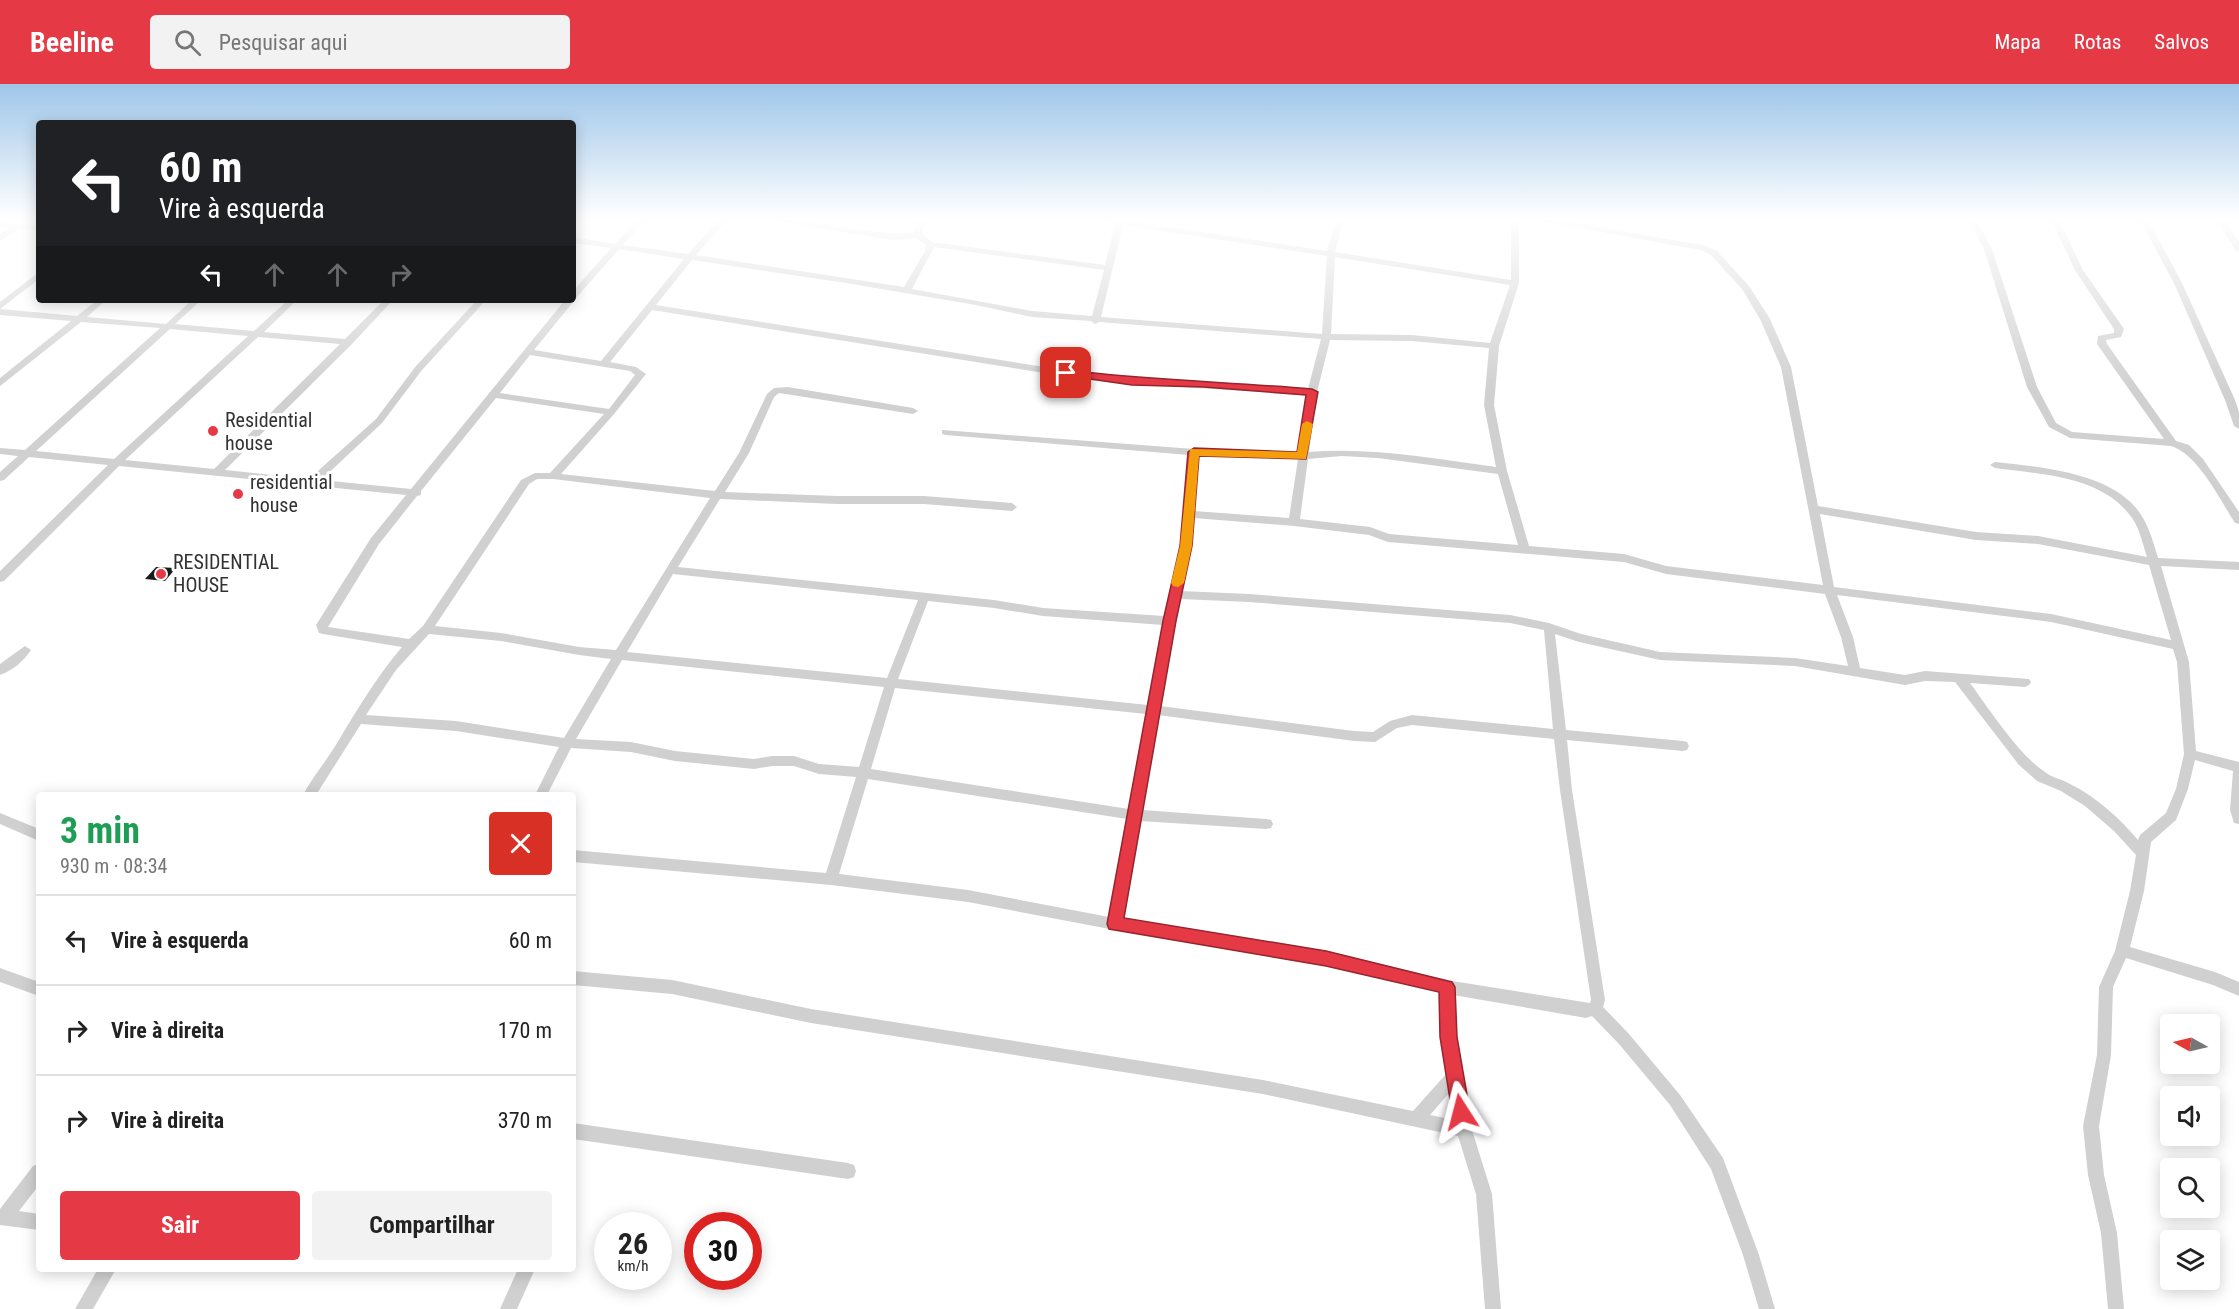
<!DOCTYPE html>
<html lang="pt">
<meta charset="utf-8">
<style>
body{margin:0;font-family:"Roboto Condensed",sans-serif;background:#f2f2f2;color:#222;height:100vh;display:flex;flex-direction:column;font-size:22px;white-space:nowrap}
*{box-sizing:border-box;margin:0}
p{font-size:20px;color:#767676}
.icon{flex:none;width:33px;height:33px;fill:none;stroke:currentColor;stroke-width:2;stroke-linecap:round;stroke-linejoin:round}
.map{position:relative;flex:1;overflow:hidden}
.details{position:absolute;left:36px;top:708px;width:540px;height:480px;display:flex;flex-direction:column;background:#fff;border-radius:6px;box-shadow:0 3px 15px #0003}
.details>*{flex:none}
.hud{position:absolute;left:36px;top:36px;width:540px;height:183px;border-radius:6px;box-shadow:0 3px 15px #0003;background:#202124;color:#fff;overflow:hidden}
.needle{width:39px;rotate:278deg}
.buttons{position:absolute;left:2160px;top:930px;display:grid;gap:12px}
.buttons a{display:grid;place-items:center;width:60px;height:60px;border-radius:6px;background:#fff;box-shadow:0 3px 15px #0003;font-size:30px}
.speed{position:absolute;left:594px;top:1128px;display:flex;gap:12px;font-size:30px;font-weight:700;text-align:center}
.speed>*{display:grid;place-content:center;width:78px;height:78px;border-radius:50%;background:#fff;box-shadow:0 3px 15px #0003;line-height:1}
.speed small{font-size:15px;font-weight:400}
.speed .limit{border:9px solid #d22;background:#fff;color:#111}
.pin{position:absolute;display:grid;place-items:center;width:51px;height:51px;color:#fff;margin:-26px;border-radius:12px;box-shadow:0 3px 9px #0006}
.me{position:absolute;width:66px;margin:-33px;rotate:351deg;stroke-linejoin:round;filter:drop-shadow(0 0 4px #0008)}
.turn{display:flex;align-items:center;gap:21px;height:126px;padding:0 24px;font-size:27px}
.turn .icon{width:78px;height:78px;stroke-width:2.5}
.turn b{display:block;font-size:42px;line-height:51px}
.lanes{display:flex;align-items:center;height:57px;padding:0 24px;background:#0003;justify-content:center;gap:30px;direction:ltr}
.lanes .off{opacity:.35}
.round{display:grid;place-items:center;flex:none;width:63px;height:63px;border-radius:6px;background:#f2f2f2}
.summary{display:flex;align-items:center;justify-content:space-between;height:102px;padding:0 24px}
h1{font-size:36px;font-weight:700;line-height:45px;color:#1e9e55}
.primary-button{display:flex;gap:12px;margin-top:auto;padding:12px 24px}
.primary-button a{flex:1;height:69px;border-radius:6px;background:#e63946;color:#fff;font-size:24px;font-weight:700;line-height:69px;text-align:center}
.primary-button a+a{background:#f2f2f2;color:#222}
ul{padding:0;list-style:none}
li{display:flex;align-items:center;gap:18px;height:90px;padding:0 24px;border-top:2px solid #e0e0e0}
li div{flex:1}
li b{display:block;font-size:22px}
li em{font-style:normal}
header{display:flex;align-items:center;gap:36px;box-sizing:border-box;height:84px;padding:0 30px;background:#e63946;color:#fff}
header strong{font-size:28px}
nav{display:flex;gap:33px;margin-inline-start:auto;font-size:21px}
.search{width:420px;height:54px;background:#f2f2f2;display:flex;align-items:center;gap:15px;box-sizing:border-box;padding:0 21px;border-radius:6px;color:#767676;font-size:22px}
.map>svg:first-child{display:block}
</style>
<header>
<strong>Beeline</strong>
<div class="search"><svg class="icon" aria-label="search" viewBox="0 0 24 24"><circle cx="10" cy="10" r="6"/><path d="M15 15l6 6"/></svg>Pesquisar aqui</div>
<nav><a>Mapa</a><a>Rotas</a><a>Salvos</a></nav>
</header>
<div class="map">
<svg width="2239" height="1225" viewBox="0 0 2239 1225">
<rect width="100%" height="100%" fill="#fff"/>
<polygon fill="#1a1a1a" points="156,483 176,484 165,497 145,495"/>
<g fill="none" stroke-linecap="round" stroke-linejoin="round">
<g fill="#d0d0d0" fill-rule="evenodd">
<path d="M637,136H645L623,161L688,170L719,136H727L696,171L904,203L925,167L926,161L916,154L893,156L780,138L776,136C822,136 868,152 914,149L918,136H926L922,150L932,158L1105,181L1115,140L1104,136H1124L1327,167L1336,136H1344L1335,168L1511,196V136H1519V199L1499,262L1494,321L1507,387L1529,462L1624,470L1666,482L1823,501L1781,283L1760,235L1742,205L1711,171L1701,166L1545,138L1541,136H1559L1703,161L1717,167L1749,202L1770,235L1791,283L1818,422L1976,448L2038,452L2147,473C2142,458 2139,441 2129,430C2099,392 2039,390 1995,384L1990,381L1995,378C2039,383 2106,388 2136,424C2148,438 2153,457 2158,474L2239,478V486L2161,482L2189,578L2196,667L2239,678V740L2234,739L2230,726L2233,687L2195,676L2188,705L2176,736L2151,758L2144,807L2130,863L2215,888L2239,898V912L2213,901L2126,874L2113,903L2111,971L2099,1042L2104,1091L2117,1149L2124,1225H2108L2101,1149L2088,1091L2083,1042L2097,971L2099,903L2115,867L2130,807L2136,771L2114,747L2085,722L2061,707L2037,697L2019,681L1955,598L1925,597L1905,601L1795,582L1660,576L1579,558L1555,550L1566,646L1683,657L1687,658L1689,662L1687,666L1683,667L1567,656L1572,706L1605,916L1603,923L1629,950L1680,1011L1723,1074L1759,1171L1775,1225H1759L1743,1171L1711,1085L1670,1021L1619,960L1592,932L1586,934L1453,911L1455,953L1472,1046L1492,1110L1501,1225H1485L1476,1110L1458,1052L1263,1010L811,939L672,910L573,901V887L672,896L811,925L1263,996L1413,1027L1447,989L1441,953L1439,908L1326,880L1115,846L968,818L831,801L573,778V766L826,789L856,693L819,690L794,682H772L754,685L675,677L631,668L571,664L547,711H535L559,663L456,647L361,640L316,711H303C311,695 324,680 334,664C355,629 375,595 402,563L323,550L319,549L316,541L371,454L406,411L119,382L4,497L0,498V487L108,381L29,373L4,396L0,397V388L18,372L0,370V364L25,366L160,244L81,238L0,302V294L71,237L0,231V225L77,232L97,216H106L87,233L166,240L192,216H201L175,240L254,247L288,216H297L264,248L345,255L384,216H393L352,260L225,386L309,395L376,335L416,282L477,216H486L422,286L382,339L321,396L411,405L565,216H573V207L611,164L573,159V153L615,160ZM1123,141L1327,172L1322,250L1101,233ZM934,163L1104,186L1092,232L1032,227L912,205ZM619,165L684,175L601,277L534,266L573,218V215L576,214ZM1335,173L1510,201L1490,259L1412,251L1331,250ZM692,176L846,199L976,221L1032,233L1091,237L1095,240L1099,238L1321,255L1308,305L1132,294L1044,283L656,221ZM652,226L1044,289L1132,300L1307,311L1299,369L1194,365L942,346V350L946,351L1189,371L1181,462L1164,532L1043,524L994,516L678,483L720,415L837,420H924L1012,427L1017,423L1012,419L924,412H837L725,408L749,369L774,313L779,309L913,330L918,327L913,324L788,303L774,304L767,310L739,369L715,407L561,390L614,330L646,290L636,283L610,278ZM170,245L248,252L114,375L36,367ZM258,253L340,260L214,385L125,376ZM1330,256L1412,257L1489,264L1484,321L1496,383C1434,375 1372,363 1309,368L1317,308ZM530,271L630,287L635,291L609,325L500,309ZM496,314L604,330L550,389H535L521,396L423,542L409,555L328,543L379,460L417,412L421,411V407ZM1199,371L1298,375L1289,434L1194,427ZM1342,372L1378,374L1498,390L1518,461L1389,450L1370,443L1300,435L1308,375ZM537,395H553L710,414L616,566L579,563L501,549L435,542L529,400ZM1820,430L1976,456L2038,460L2149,481L2171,556L2051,530L1834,503ZM1194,434L1294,442L1369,451L1388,458L1624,478L1666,490L1825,510L1841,553L1848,582L1795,574L1660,568L1581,550L1549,539L1510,531L1249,510L1181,507L1191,462ZM673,490L918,516L887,594L627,568ZM1837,511L2051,538L2173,565L2177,578L2184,670L2176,705L2166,729L2140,751L2138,756C2119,734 2097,713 2070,700C2062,695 2052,694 2045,688C2019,671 1989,625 1970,599L2025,603L2029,601L2031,598L2029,595L1925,587L1905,591L1860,584L1853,553ZM1180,515L1249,518L1510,539L1544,546L1553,645L1412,631L1390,637L1373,648L1354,647L1160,622ZM928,517L994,524L1043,532L1163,541L1148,621L898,595ZM429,550L501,557L579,571L611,575L564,654L456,637L366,631L396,586ZM622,576L884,603L859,683L819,680L794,672H772L754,675L675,667L631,658L576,655ZM895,604L1146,630L1129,725L871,685ZM1158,631L1354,657L1375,658L1397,644L1412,641L1554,655L1560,706L1591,916L1590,919L1446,896L1326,868L1123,835L1140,737L1266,745L1271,744L1273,740L1271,736L1266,735L1142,726ZM868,695L1127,735L1109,833L968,806L839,790ZM1450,1008L1455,1036L1430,1031Z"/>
<path d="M1968,136H1976L1992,165L2037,303L2056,339L2072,348L2164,355L2097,260L2098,252L2114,249V245L2075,186L2051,136H2059L2083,186L2124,245L2121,253L2106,256L2107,260L2176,357L2189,361L2203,375L2239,428V440L2235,439C2220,416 2198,370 2171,362L2070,354L2049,343L2027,303L1984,165Z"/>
<polygon points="2140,136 2148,136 2182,199 2235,316 2239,328 2239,345 2234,342 2225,316 2174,199"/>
<polygon points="2217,136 2225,136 2239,158 2239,168 2236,167"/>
<polygon points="0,139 39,142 39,146 19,145 0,157 0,150 9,144 0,143"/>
<polygon points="39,188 39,195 0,225 0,218"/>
<path d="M25,562L31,566C23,578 13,586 0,591V580Z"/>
<polygon points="0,729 39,745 39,757 0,740"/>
<polygon points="0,884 39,898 39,912 0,898"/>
<polygon points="573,1039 848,1079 854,1081 856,1087 854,1093 848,1095 573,1055"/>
<polygon points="39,1080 39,1101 19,1127 39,1130 39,1146 0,1141 0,1125 33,1082"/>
<polygon points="98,1185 116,1185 93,1225 75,1225"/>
<polygon points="518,1185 535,1185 517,1225 500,1225"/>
</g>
</g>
<linearGradient id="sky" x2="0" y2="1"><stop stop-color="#9ec6ea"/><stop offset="0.44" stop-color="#fff"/><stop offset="1" stop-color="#fff" stop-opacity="0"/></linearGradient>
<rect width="2239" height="307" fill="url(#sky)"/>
<path fill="#e63946" stroke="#96252e" stroke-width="1.5" d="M1066,286C1147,296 1230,298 1312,305L1318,308L1306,375L1199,372L1192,462L1176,537L1124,834L1326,867L1452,898L1455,903L1457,953L1470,1028L1467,1034L1461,1036L1455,1034L1452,1028L1440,953L1439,908L1326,882L1109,845L1107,840L1163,537L1180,462L1188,368L1194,364L1297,368L1306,311L1204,303L1132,301L1062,291L1060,289Z"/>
<polygon fill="#f59e0b" points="1307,337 1313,340 1306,375 1199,372 1192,462 1184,499 1178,503 1173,502 1171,499 1180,462 1190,365 1297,368 1302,340"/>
<g fill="#e63946" stroke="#fff" stroke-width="2">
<circle cx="213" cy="347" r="6"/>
<circle cx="238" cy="410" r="6"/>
<circle cx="161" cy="490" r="6"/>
</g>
<g text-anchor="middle" stroke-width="6" stroke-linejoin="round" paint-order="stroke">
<g font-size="20" fill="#333" stroke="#fff" text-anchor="start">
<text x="225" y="343">Residential<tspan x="225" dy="23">house</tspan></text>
<text x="250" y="405">residential<tspan x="250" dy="23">house</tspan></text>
<text x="173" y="485">RESIDENTIAL<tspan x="173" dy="23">HOUSE</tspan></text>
</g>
</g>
</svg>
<div class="buttons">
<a><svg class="needle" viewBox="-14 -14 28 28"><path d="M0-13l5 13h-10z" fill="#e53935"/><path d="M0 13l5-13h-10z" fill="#767676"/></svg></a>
<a><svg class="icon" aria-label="sound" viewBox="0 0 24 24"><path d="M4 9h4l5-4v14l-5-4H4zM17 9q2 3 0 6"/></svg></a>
<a><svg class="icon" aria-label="search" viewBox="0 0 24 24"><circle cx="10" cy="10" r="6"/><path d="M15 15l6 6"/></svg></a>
<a><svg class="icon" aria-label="layers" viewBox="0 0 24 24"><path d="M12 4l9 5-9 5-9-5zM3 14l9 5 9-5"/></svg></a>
</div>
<div class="speed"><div>26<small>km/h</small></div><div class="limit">30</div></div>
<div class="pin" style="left:1066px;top:289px;background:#d93025"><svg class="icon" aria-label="arrive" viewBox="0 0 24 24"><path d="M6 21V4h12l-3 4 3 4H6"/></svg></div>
<svg class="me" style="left:1461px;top:1028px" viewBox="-20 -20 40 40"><path d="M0-17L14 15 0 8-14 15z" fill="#e63946" stroke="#fff" stroke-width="4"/></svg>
<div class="hud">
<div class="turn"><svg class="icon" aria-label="left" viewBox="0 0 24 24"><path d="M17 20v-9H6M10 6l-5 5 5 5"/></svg><div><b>60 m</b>Vire à esquerda</div></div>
<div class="lanes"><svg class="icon" aria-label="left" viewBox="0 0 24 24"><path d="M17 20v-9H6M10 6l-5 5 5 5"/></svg><svg class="icon off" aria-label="ahead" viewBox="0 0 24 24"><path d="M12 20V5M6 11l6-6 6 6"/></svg><svg class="icon off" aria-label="ahead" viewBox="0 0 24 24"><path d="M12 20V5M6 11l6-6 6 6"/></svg><svg class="icon off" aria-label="right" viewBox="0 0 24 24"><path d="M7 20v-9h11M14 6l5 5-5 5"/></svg></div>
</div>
<section class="details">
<div class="summary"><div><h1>3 min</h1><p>930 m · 08:34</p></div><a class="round" style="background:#d93025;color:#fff"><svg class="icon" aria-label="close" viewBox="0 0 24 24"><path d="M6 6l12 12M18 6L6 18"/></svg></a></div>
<ul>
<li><svg class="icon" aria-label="left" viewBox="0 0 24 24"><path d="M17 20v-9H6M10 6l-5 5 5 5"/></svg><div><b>Vire à esquerda</b></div><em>60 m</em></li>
<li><svg class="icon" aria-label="right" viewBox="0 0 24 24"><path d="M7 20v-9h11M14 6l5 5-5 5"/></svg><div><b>Vire à direita</b></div><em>170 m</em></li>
<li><svg class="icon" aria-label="right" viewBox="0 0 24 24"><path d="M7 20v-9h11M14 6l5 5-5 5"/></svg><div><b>Vire à direita</b></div><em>370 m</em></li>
</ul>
<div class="primary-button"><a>Sair</a><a>Compartilhar</a></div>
</section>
</div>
